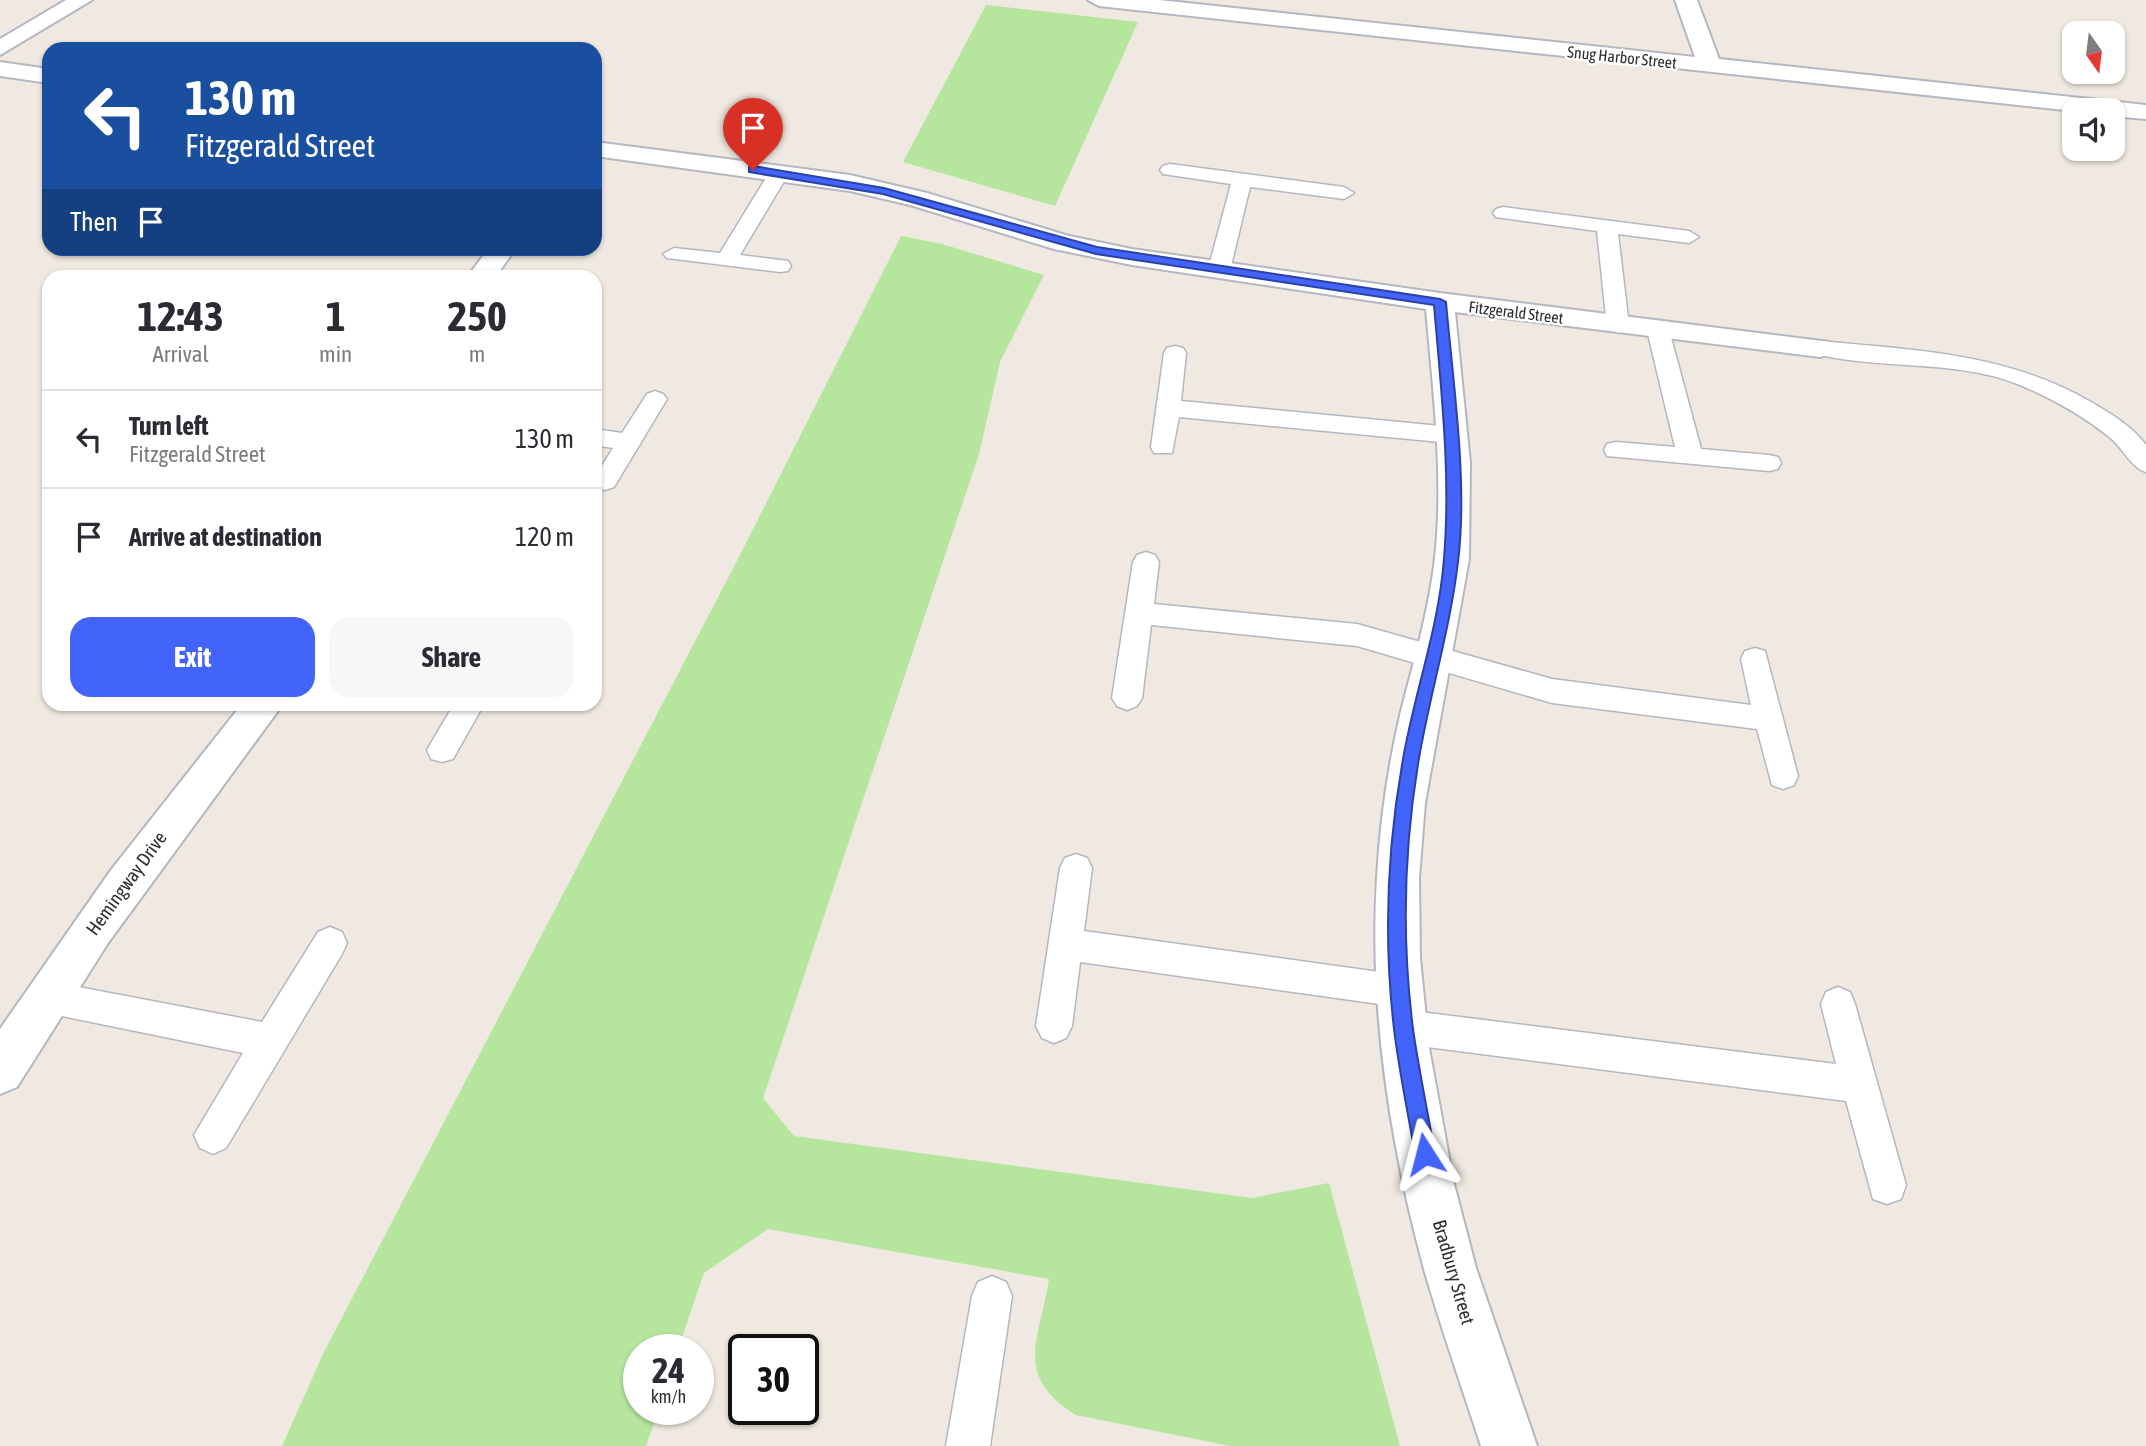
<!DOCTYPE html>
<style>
body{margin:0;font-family:"Asap Condensed",sans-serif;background:#f7f7f7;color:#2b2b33;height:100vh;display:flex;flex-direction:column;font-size:26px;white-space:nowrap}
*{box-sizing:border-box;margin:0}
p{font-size:23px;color:#7c7c81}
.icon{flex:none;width:38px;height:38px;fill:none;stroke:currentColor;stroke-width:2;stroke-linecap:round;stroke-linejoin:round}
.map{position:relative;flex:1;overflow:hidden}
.details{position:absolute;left:42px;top:270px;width:560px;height:441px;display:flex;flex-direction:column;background:#fff;border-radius:21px;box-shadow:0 2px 5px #0004}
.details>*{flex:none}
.hud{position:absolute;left:42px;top:42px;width:560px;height:214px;border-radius:21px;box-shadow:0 2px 5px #0004;background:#1a4fa0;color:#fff;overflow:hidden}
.needle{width:46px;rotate:166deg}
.controls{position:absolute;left:2062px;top:21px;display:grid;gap:14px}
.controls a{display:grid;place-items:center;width:63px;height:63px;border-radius:14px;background:#fff;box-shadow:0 2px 5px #0004;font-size:35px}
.speed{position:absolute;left:623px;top:1334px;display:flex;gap:14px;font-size:35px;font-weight:700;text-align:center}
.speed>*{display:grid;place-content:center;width:91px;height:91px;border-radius:50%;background:#fff;box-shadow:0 2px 5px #0004;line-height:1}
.speed small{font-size:18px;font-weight:400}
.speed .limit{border:4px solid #111;border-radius:10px;background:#fff;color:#111}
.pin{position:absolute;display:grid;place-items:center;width:60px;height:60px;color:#fff;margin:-72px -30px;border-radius:50% 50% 50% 0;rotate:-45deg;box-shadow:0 0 7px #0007}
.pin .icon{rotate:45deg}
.me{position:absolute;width:77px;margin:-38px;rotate:351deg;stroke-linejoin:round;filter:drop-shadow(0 0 5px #0008)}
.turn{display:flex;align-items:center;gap:24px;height:147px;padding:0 28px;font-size:32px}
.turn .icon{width:91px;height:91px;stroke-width:2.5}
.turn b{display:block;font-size:49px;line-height:60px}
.then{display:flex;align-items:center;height:66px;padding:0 28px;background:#0003;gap:14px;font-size:26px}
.eta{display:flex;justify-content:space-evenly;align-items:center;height:119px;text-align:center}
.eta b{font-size:42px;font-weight:700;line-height:49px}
.action{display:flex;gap:14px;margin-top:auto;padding:14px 28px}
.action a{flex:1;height:80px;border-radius:21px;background:#4264fb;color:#fff;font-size:28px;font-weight:700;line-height:80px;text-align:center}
.action a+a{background:#f7f7f7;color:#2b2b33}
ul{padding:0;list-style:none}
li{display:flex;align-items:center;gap:21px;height:98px;padding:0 28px;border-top:2px solid #e1e1e2}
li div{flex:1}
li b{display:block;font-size:26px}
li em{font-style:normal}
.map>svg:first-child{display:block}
</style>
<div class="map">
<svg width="2146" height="1446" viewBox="0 0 2146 1446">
<rect width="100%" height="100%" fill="#efe9e1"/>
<g fill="#b6e59e">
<polygon points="986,5 1138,22 1055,206 903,162"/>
<path d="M901,236L942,244L1044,275L1000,362L979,454L763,1098L794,1136L1252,1198L1329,1183L1400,1446H1230L1076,1415C1012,1376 1040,1339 1049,1279L768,1229L704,1273L678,1349H639V1409H659L646,1446H282L323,1354L738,559Z"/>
</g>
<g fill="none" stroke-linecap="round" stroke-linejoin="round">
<g stroke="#b4b7c1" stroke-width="3">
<g id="lane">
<polygon points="1170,164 1344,187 1354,193 1344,199 1250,187 1230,270 1219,276 1208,270 1231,184 1163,174 1160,170 1163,166"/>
<polygon points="779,167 789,173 740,255 788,261 791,266 788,271 780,272 667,258 663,254 674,248 720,253 769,173"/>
<polygon points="1503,207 1689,231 1699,237 1689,243 1618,234 1629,326 1618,333 1607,326 1597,231 1496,217 1493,213 1496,209"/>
<polygon points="1658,323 1669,330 1701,449 1769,455 1778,457 1781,463 1778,469 1769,471 1607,456 1604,450 1607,444 1616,442 1675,447 1647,330"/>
<path d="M1820,341C1914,350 2007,353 2091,402C2111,414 2132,426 2146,445V472C2131,468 2122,446 2108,436C2082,415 2051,398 2020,385C1953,358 1880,371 1812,353L1809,348L1812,343Z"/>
<polygon points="1175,346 1183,348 1186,353 1181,401 1451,427 1460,429 1463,435 1460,441 1451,443 1179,417 1172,453 1154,453 1151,447 1164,353 1167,348"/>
<polygon points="655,391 663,394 667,399 614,487 605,490 596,487 595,477 613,448 595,445 595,429 622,433 647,394"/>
<polygon points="1146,552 1155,555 1159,562 1154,604 1357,624 1552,679 1751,705 1741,659 1745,651 1755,648 1765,651 1798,776 1794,785 1783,789 1772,785 1757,729 1552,703 1357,646 1151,625 1142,698 1137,706 1127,710 1117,706 1112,698 1133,562 1137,555"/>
<polygon points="454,704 484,704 453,759 442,762 431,759 427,750"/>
<polygon points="1076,854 1087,858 1092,868 1084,931 1401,975 1413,979 1418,991 1413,1003 1401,1007 1080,962 1072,1026 1066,1038 1054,1043 1042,1038 1036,1026 1060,868 1065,858"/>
<polygon points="330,927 342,932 347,943 342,954 226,1148 213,1154 200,1148 194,1135 243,1053 47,1013 35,1009 30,997 35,985 47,981 262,1022 318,932"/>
<polygon points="1838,987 1850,992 1855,1004 1906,1185 1901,1199 1887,1204 1873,1199 1846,1101 1404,1044 1391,1039 1386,1027 1391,1015 1404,1010 1836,1064 1821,1004 1826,992"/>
<polygon points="992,1276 1006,1282 1012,1296 990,1446 946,1446 972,1296 978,1282"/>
</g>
</g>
<g stroke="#b4b7c1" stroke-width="4">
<g id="street">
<polygon points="66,0 92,0 0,55 0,39"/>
<polygon points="1088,0 1159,0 1695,57 1675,0 1697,0 1719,59 2146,105 2146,119 2112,116 2112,110 2074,111 1099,6"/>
<polygon points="0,62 49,69 49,83 0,76"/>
<path d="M595,142L850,175L927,193L1069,236L1132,249L1440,293L1830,342L1835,348L1830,354L1820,357L1455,312L1470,463L1469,559L1425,803L1419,878L1420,958L1429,1048L1454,1184L1476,1268L1537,1446H1481C1462,1387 1441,1328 1424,1269C1390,1144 1369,1008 1377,878C1380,822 1388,766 1401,711C1414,661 1429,610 1435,558C1444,475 1433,391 1426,309L1132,265L1054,249L910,205L850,191L595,156Z"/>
<polygon points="489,248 516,248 496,276 468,276"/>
<polygon points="242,704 283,704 108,943 17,1087 0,1094 0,1029 111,870"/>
</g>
</g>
<use href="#lane" fill="#fff" fill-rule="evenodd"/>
<use href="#street" fill="#fff" fill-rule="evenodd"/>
</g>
<path fill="#4264fb" stroke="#2b41a3" stroke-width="2" d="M753,166L884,188L1097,247L1440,299L1446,302C1453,383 1468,482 1458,562C1450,630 1429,697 1418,764C1404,850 1402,942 1413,1029C1419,1071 1428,1113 1435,1154L1432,1161L1425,1164L1418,1161L1415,1154C1408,1113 1399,1071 1394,1029C1384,943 1387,851 1402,765C1413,696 1439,629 1444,558C1451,474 1441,389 1434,305L1096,254L883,194L749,172V167Z"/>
<g text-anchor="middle" stroke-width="5" stroke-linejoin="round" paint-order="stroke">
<g font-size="16" fill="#2e2e2e" stroke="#fff">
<text transform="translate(1622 57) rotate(6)" y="6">Snug Harbor Street</text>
<text transform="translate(1516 312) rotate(7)" y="6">Fitzgerald Street</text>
</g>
<g font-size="19" fill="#2e2e2e" stroke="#fff">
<text transform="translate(126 883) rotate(-54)" y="7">Hemingway Drive</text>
<text transform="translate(1454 1272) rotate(74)" y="7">Bradbury Street</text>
</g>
</g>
</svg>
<div class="controls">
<a><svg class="needle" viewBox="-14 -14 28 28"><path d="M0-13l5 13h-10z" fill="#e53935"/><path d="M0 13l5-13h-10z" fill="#7c7c81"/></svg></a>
<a><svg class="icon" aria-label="sound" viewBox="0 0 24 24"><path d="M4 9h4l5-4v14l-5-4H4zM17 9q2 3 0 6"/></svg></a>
</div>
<div class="speed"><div>24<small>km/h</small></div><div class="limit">30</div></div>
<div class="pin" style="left:753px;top:170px;background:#d93025"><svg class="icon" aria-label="arrive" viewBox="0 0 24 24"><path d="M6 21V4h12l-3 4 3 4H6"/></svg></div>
<svg class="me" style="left:1425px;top:1154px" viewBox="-20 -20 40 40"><path d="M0-17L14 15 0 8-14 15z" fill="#4264fb" stroke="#fff" stroke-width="4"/></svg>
<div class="hud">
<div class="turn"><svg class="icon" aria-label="left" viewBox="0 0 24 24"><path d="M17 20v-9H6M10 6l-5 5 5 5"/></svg><div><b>130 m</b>Fitzgerald Street</div></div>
<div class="then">Then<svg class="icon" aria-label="arrive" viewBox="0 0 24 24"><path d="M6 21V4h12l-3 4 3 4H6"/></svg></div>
</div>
<section class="details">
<div class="eta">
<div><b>12:43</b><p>Arrival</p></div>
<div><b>1</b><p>min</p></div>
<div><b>250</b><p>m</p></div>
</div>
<ul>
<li><svg class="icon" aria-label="left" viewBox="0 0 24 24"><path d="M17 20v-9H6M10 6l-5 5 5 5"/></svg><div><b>Turn left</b><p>Fitzgerald Street</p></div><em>130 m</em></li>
<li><svg class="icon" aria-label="arrive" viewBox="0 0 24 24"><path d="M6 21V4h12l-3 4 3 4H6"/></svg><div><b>Arrive at destination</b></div><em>120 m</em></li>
</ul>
<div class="action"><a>Exit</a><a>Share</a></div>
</section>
</div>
